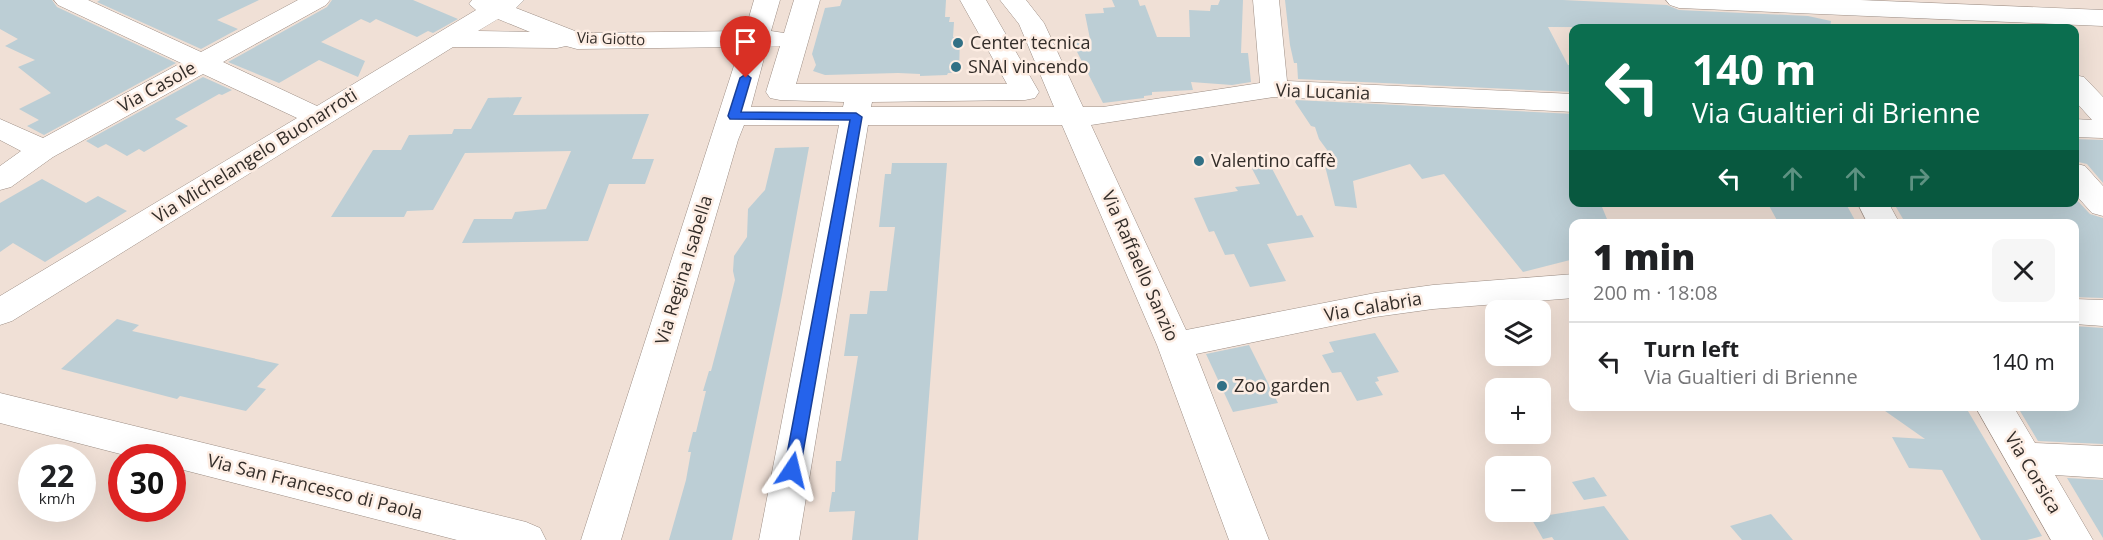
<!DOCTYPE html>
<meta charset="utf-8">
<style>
body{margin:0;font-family:"Open Sans",sans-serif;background:#f6f6f6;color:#202124;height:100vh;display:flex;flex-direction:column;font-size:22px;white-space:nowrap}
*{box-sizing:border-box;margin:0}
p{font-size:20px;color:#757577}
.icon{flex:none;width:33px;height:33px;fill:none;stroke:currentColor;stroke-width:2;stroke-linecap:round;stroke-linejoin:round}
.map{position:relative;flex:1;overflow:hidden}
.drawer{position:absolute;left:1569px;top:219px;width:510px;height:192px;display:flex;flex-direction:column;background:#fff;border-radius:12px;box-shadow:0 6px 24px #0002}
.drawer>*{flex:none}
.guide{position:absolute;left:1569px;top:24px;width:510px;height:183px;border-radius:12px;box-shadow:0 6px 24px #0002;background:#0b6e4f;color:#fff;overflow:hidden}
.controls{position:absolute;left:1485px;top:300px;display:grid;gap:12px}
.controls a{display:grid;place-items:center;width:66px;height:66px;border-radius:12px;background:#fff;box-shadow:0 6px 24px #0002;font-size:30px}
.speed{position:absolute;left:18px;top:444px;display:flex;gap:12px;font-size:30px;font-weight:700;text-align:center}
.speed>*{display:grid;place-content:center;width:78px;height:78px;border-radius:50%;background:#fff;box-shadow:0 6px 24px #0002;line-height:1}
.speed small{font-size:15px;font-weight:400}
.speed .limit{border:9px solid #d22;background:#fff;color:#111}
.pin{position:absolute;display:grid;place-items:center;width:51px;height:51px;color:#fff;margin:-62px -26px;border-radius:50% 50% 50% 0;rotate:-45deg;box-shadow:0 0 6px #0007}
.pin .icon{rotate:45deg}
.me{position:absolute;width:66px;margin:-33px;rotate:10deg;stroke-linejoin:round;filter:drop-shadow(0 0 4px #0008)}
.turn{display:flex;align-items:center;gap:21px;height:126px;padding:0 24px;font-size:27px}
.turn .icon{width:78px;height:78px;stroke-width:2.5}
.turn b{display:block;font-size:42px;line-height:51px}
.lanes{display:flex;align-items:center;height:57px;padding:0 24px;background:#0003;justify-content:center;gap:30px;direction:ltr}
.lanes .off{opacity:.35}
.round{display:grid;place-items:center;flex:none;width:63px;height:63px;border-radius:12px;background:#f6f6f6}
.summary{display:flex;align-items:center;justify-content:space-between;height:102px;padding:0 24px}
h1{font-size:36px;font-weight:800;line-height:45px}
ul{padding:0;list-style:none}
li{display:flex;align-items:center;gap:18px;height:78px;padding:0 24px;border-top:2px solid #e0e0e0}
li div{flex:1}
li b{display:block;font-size:22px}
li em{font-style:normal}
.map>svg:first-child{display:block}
</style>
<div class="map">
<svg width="2103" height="540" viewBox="0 0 2103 540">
<rect width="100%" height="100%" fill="#f0e0d6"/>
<g fill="#bcced5">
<polygon points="0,0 52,0 57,7 176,63 44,135 27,126 39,120 19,109 51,93 18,67 35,60 5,46 18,39 0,29"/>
<polygon points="100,0 259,0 217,20 238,29 201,49 97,2"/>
<polygon points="332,0 413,0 458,19 433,33 428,31 417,37 376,19 370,23 361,19 321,42 365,61 358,77 319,60 279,83 228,62 327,7"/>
<polygon points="842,0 946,0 945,17 950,17 949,22 954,22 953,37 960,37 959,73 948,73 947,75 920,76 920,74 898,73 825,75 813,71 816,65 812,54 825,8 840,6"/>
<polygon points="1112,0 1138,0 1140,6 1145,5 1157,37 1190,37 1189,10 1210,11 1211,5 1218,5 1220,0 1243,0 1241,53 1248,53 1251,82 1232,85 1191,82 1193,90 1152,92 1152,95 1144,96 1144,98 1103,103 1070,38 1090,39 1085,14 1104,13 1103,8 1115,7"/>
<polygon points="1285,0 1563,0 1667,5 1679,10 1808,16 1831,21 1830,28 1548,27 1568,65 1574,65 1574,92 1298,79 1297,63 1294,63 1290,45"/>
<polygon points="203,77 232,90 222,95 219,94 175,119 188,126 144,152 139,149 127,156 106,144 98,148 86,141"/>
<polygon points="522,97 513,115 649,114 632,159 654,159 645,184 609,184 588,241 462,243 474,219 512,219 515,212 546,209 571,151 465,153 433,210 407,211 404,217 331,217 373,150 401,150 409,135 452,134 454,129 471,129 488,98"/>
<polygon points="1296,100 1574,114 1574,202 1600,202 1609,224 1574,224 1574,259 1523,272 1444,174 1422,179 1410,164 1353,181 1357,208 1335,206 1325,166 1338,165 1319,139 1315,127 1311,126 1295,102"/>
<polygon points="2074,139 2103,140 2103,183 2087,164 2074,161"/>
<polygon points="809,147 782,295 732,540 669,540 686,480 691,452 688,452 693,432 696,432 706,391 703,391 709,371 711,371 735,280 733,271 734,256 747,237 748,209 765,190 775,148"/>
<polygon points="1267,159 1297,216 1302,215 1314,237 1267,244 1286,281 1250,287 1234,254 1225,255 1214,231 1209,232 1194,198 1238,191 1235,187 1260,184 1248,161"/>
<polygon points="892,163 947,163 918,540 852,540 855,511 829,512 832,492 835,492 836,461 841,461 858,356 844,356 850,314 867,314 870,291 887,291 895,227 879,227 885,174 891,174"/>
<polygon points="42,179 86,203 98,196 127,211 45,262 13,243 0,252 0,203"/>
<polygon points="2074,197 2090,214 2103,218 2103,298 2074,297 2074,224 1906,224 1893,202 2074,202"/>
<polygon points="1767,202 1845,202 1857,224 1779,224"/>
<polygon points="117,319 139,325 132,331 279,364 257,387 266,389 246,411 180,396 177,399 61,369"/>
<polygon points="2074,326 2103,328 2103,444 2038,441 2017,406 2074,406"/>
<polygon points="1375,333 1399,372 1377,377 1379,381 1375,382 1383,395 1357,401 1341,372 1332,373 1322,355 1334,352 1329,342"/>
<polygon points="1249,345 1278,403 1233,412 1206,354"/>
<polygon points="1878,406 1965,406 2042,536 2027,540 1981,540 1942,470 1909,468 1892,437 1925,439"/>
<polygon points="1594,477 1607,496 1584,500 1572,482"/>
<polygon points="2067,478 2103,480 2103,538"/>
<polygon points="1604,506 1629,540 1554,540 1552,537 1543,539 1531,518"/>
<polygon points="1771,514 1793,540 1742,540 1730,526"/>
</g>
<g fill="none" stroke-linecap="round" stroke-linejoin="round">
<g stroke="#9d8e85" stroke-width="1">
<g id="minor">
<path d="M54,0H88L201,52L298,0H330L326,5L223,62L317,106L476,10L469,4L472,0H524L516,8L580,33L745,31L754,0H780L771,31L784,33L794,0H820L796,84H1007L960,0H986L1039,92L1035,98L1025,100L872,102L871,107H1054L1019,24L1000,0H1026L1044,23L1083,107H1103L1260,83L1253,0H1279L1287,81L1574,94V112L1274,97L1091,125L1186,330L1375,293L1433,285L1574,274V298L1433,309L1375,317L1196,354L1269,540H1229L1157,345L1062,125H868L799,540H759L839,125H744L738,140L621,540H581L740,47L577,49L566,46L557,48L453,47L12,321L0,325V296L297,118L203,74L53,157L11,187L0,190V166L21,151L0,140V119L43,138L181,63L58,5ZM498,19L530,32L478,31ZM780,46L766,92L770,98L780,100L844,102L843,107H751L767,47Z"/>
<polygon points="1666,0 1860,0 2103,10 2103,26 1679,8 1670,5"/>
<polygon points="2074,75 2084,77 2103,97 2103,138 2074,137 2074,119 2092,120 2074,100"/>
<polygon points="2074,163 2085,166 2103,186 2103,216 2092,213 2074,193"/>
<polygon points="1857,202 1888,202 1900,224 1868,224"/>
<polygon points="2074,299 2103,300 2103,326 2074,324"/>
<polygon points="0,393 526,522 540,528 546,540 457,540 172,467 172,458 136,458 0,423"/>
<polygon points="1975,406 2013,406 2035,443 2103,446 2103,478 2055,475 2093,540 2051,540"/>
</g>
</g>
<use href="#minor" fill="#fff" fill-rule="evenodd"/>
</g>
<polygon fill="#2563eb" stroke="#184099" stroke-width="1.5" points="746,74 751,78 741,112 856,113 862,117 800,470 797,474 792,476 786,474 784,470 850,120 730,119 728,116 740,78"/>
<g fill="#317085" stroke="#fdede3" stroke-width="2">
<circle cx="958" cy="43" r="6"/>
<circle cx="956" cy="67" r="6"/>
<circle cx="1199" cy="161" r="6"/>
<circle cx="1222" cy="386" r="6"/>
</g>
<g text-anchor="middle" stroke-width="5" stroke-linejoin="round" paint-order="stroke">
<g font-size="15" fill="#332d29" stroke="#fdede3">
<text transform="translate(611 39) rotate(2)" y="5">Via Giotto</text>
</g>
<g font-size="18" fill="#332d29" stroke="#fdede3" text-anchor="start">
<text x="970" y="49">Center tecnica</text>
<text x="968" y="73">SNAI vincendo</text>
<text x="1211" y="167">Valentino caffè</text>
<text x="1234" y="392">Zoo garden</text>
</g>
<g font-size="18" fill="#332d29" stroke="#fdede3">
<text transform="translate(157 87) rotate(-29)" y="6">Via Casole</text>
<text transform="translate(1323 92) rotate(2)" y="6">Via Lucania</text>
<text transform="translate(255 156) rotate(-32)" y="6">Via Michelangelo Buonarroti</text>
<text transform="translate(1140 266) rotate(66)" y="6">Via Raffaello Sanzio</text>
<text transform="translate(684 270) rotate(-73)" y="6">Via Regina Isabella</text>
<text transform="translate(1373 307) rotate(-10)" y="6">Via Calabria</text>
<text transform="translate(2033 473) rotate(59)" y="6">Via Corsica</text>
<text transform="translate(315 487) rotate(14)" y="6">Via San Francesco di Paola</text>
</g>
</g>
</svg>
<div class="controls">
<a><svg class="icon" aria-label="layers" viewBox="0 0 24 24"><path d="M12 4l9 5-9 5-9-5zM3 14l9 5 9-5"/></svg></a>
<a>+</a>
<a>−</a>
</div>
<div class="speed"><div>22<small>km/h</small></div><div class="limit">30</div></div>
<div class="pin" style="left:746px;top:78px;background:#d93025"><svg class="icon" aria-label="arrive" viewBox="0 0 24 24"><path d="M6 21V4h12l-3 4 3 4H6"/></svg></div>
<svg class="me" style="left:792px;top:470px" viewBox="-20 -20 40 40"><path d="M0-17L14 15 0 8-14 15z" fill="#2563eb" stroke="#fff" stroke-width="4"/></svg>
<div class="guide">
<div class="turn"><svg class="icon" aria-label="left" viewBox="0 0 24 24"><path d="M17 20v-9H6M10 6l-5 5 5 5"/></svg><div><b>140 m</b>Via Gualtieri di Brienne</div></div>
<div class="lanes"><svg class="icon" aria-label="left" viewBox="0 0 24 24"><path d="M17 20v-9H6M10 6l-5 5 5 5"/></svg><svg class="icon off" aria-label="ahead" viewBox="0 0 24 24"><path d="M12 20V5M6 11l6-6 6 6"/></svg><svg class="icon off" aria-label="ahead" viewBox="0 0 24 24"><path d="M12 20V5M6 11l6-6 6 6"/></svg><svg class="icon off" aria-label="right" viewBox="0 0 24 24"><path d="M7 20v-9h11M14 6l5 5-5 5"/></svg></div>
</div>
<section class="drawer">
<div class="summary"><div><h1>1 min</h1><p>200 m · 18:08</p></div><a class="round"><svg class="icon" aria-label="close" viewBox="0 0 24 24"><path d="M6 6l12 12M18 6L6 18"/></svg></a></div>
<ul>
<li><svg class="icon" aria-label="left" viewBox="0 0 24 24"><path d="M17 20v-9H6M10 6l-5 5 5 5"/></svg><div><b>Turn left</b><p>Via Gualtieri di Brienne</p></div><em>140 m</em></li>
</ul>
</section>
</div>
